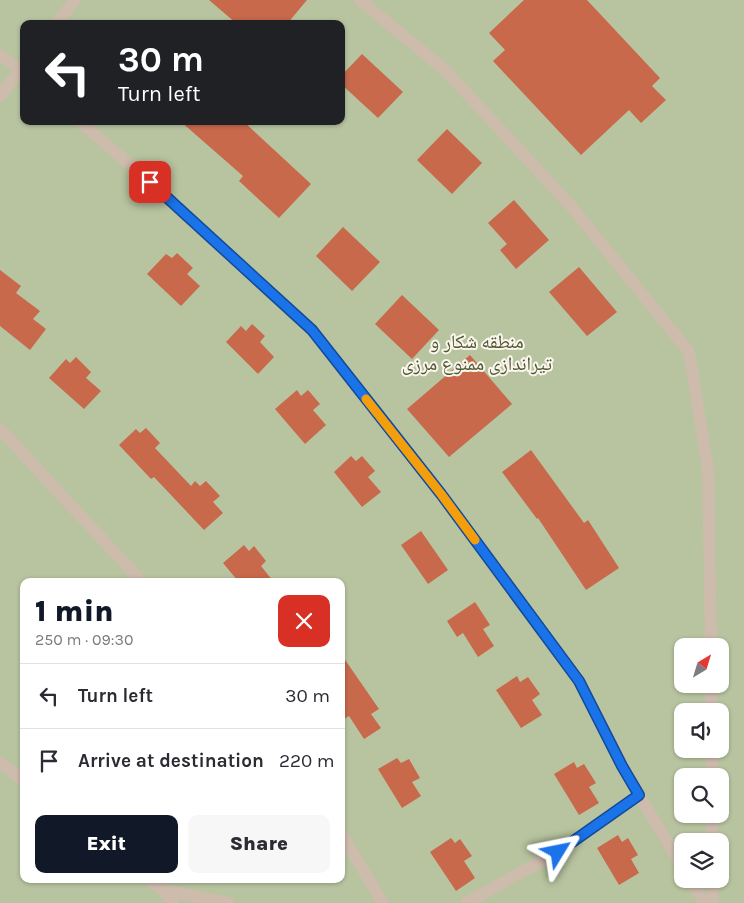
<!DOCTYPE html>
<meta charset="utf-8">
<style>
body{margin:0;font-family:Karla,"Noto Naskh Arabic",sans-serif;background:#f7f7f7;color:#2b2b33;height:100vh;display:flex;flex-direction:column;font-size:19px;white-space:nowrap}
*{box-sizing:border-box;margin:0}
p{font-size:16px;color:#7c7c81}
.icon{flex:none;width:28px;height:28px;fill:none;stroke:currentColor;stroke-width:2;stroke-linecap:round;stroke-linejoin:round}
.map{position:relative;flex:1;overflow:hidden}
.drawer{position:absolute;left:20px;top:578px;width:325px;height:305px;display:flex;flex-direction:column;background:#fff;border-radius:10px;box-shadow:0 1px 4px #0004}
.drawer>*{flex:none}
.banner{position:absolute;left:20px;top:20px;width:325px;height:105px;border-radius:10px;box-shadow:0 1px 4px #0004;background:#202124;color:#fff;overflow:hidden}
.needle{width:32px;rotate:38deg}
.tools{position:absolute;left:674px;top:638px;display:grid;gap:10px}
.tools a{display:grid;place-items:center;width:55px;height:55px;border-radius:10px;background:#fff;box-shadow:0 1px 4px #0004;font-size:25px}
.pin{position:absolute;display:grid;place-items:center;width:42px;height:42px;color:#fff;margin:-21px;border-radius:10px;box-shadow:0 2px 8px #0006}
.me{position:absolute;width:55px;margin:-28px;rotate:55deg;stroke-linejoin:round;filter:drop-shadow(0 0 4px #0008)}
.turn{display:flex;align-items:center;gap:18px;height:105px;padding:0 15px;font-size:22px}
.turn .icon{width:65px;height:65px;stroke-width:2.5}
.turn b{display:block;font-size:35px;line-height:42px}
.round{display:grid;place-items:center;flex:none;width:52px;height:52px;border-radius:10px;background:#f7f7f7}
.summary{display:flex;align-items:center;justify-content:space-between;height:85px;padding:0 15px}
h1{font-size:30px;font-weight:800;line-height:38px;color:#111827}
.primary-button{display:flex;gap:10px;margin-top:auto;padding:10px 15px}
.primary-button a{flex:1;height:58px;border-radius:10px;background:#111827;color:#fff;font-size:20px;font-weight:800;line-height:58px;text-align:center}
.primary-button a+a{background:#f7f7f7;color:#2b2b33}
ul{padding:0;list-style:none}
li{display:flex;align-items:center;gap:15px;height:65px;padding:0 15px;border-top:1px solid #e1e1e2}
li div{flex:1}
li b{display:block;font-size:19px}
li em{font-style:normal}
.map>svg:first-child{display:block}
</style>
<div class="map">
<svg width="744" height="903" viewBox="0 0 744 903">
<rect width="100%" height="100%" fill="#f4ebe1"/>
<path fill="#b8c4a0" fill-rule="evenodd" d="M0,0H744V903H0ZM24,24H341V121H24ZM24,581H341V879H24ZM682,646H720V684H682ZM682,711H720V749H682ZM682,776H720V814H682ZM682,841H720V879H682Z"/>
<g fill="#c8694b">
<polygon points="209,0 307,0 287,24 237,24"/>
<polygon points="524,0 587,0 660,78 652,86 666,100 641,123 629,110 581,155 493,61 505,50 489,33"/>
<polygon points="362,54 403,92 378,118 341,84 341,76"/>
<polygon points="180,121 243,121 311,184 279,218 239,181 243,176"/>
<polygon points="447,129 482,163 452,194 417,160"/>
<polygon points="514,200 549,240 516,269 500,250 507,244 488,223"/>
<polygon points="343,227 380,262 352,291 316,256"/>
<polygon points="177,253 193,268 187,274 200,286 181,306 147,274 166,254 172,258"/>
<polygon points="579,267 617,312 587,336 549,292"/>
<polygon points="0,270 21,286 16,293 40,311 33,319 46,329 30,350 0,326"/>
<polygon points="402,295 439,330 412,359 375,324"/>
<polygon points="252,324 265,336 260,342 274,357 258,374 226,342 241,326 246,331"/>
<polygon points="470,355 512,404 449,457 407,409"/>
<polygon points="76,357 91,372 86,378 101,391 84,409 49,378 66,359 70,363"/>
<polygon points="297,390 301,396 308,390 320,404 313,410 326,425 305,444 275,409"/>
<polygon points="146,428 160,443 155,448 191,486 195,481 200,486 206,481 220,496 213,502 223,513 204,530 154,477 151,479 119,445 136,429 140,433"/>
<polygon points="531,450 584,523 588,520 619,568 586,590 538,518 537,519 502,472"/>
<polygon points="351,456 356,461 362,456 375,471 368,477 381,492 362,507 334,472"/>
<polygon points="421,531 448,570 428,584 401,545"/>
<polygon points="244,545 249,551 254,546 266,561 261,566 273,581 238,581 223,563"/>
<polygon points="475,602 490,625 483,629 494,646 478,657 463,633 457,637 447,621"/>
<polygon points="341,654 379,709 371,714 381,728 364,739 349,716 341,721"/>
<polygon points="517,676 520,682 528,677 540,694 532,700 542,715 521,728 496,690"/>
<polygon points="397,758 401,763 409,759 420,778 412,782 421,796 402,808 378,769"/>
<polygon points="574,762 577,768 584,764 596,783 589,787 599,803 579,815 554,774"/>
<polygon points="618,835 622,842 628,838 638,855 631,859 639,873 619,885 597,848"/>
<polygon points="451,838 455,843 460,839 472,856 464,861 475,878 456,891 430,852"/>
</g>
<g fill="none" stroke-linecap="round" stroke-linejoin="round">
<g stroke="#cdbbac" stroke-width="12">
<polyline points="360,0 446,71 571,206 689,352 708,469 711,646"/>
<polyline points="56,24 75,0"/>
<polyline points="0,55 24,73"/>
<polyline points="0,96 24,65"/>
<polyline points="79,121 135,169 312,330 441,494 579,681 623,766 639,795 558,852 466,903"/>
<polyline points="0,429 141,581"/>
<polyline points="711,684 711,711"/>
<polyline points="712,749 712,776"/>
<polyline points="0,762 24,781"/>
<polyline points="639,795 682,866"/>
<polyline points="712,814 712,841"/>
<polyline points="341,833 383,903"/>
<polyline points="149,879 163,890 173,903"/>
<polyline points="690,879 705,903"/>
<polyline points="712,879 713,903"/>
<polyline points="163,890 228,903"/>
</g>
</g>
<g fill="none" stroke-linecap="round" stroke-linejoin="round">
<g stroke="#114b97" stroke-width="12">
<polyline id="route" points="150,182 312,330 441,494 579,681 622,766 639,795 558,852"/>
</g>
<use href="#route" stroke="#1a73e8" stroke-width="9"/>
<polyline stroke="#f59e0b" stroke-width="9" points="366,399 441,494 475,540"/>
</g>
<g text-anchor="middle" stroke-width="4" stroke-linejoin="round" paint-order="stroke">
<g font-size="19" fill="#4a5a2e" stroke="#fbf5ee">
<text x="477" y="348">منطقه شکار و<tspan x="477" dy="22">تیراندازی ممنوع مرزی</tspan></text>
</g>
</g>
</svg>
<div class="tools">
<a><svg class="needle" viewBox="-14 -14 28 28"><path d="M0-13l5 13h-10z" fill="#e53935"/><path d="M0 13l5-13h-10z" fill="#7c7c81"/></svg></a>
<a><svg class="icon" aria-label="sound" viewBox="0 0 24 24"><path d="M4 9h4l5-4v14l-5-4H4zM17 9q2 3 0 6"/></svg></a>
<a><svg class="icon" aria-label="search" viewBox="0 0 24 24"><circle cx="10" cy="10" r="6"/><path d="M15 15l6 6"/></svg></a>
<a><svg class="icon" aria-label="layers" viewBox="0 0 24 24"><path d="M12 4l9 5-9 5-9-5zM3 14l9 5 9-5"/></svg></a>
</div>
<div class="pin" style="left:150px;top:182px;background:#d93025"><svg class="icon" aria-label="arrive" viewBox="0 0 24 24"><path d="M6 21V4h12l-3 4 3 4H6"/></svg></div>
<svg class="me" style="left:558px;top:852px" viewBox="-20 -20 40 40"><path d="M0-17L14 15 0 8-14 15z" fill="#1a73e8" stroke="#fff" stroke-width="4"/></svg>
<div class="banner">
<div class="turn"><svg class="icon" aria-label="left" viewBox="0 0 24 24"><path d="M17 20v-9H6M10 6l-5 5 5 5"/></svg><div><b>30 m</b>Turn left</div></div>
</div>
<section class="drawer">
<div class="summary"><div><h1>1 min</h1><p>250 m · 09:30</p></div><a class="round" style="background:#d93025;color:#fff"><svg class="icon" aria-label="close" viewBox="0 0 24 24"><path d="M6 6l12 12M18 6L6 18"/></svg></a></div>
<ul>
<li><svg class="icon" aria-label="left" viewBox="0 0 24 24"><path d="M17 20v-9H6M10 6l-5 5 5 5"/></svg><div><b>Turn left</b></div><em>30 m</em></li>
<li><svg class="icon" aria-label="arrive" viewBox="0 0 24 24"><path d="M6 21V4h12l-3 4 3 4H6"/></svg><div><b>Arrive at destination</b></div><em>220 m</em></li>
</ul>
<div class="primary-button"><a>Exit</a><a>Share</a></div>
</section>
</div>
